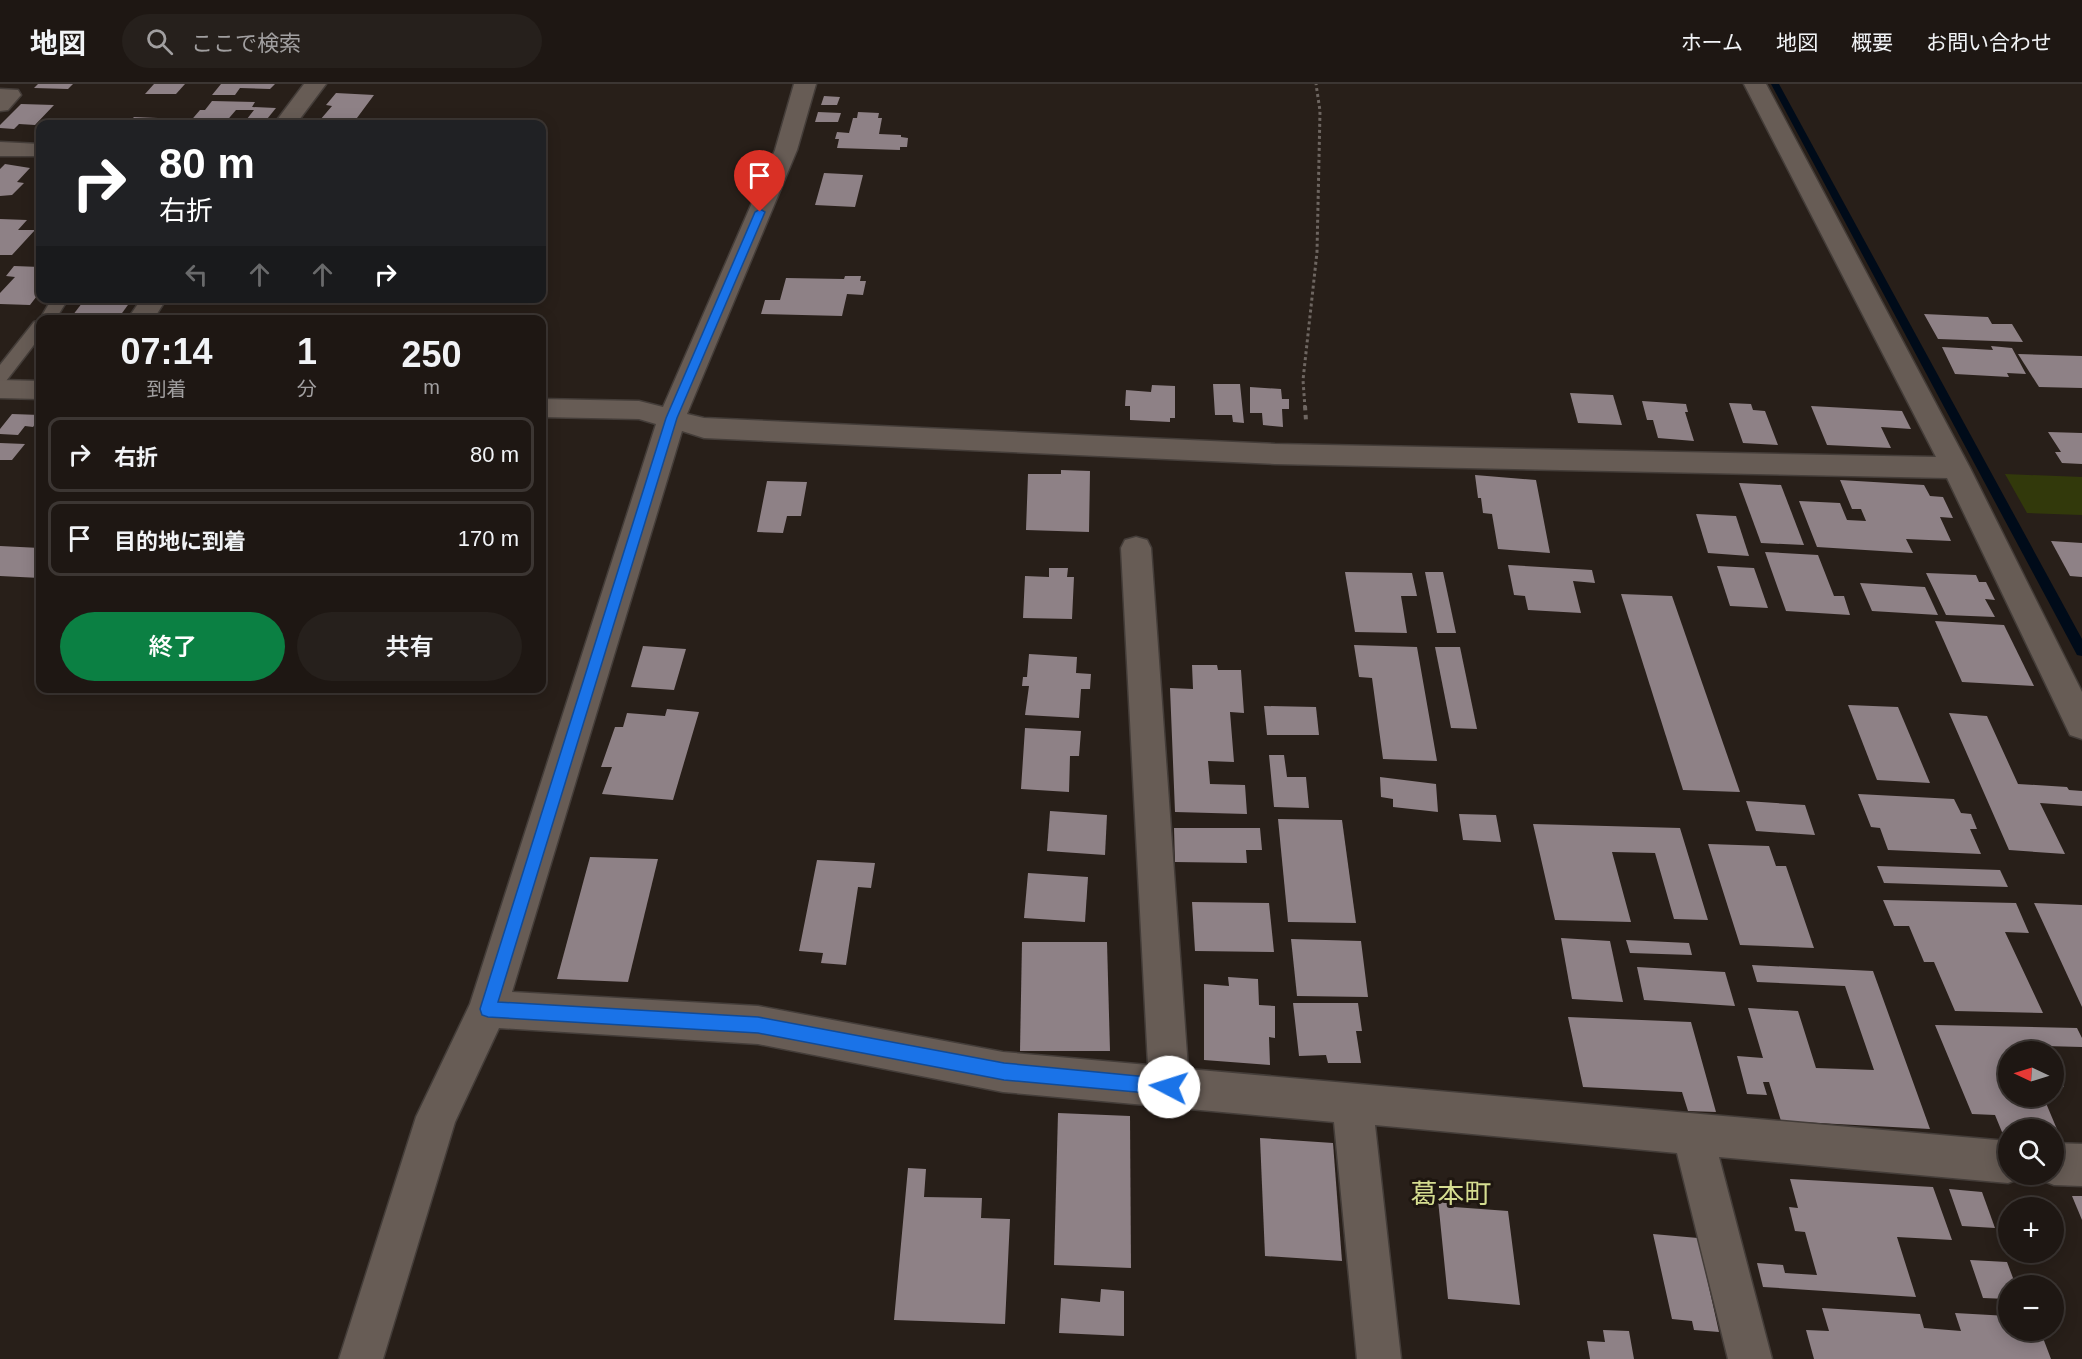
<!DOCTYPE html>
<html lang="ja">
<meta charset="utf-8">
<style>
body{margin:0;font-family:Helvetica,"Noto Sans JP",sans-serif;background:#26201c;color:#f1f3f6;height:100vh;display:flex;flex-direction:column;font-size:22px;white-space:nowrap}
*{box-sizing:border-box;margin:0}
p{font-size:20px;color:#a19fa0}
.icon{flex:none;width:33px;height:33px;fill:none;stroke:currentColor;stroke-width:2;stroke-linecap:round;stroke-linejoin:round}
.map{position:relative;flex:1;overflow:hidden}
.panel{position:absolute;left:36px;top:231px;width:510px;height:378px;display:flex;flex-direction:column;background:#1e1713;border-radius:12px;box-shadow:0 3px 15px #0003,0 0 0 2px #3c3633}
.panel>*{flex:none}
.guide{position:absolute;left:36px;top:36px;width:510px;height:183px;border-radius:12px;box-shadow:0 3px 15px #0003,0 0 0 2px #3c3633;background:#202124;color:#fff;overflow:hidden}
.needle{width:39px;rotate:274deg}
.tools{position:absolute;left:1998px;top:957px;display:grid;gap:12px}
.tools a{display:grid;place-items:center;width:66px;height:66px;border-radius:50%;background:#1e1713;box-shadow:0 3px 15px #0003,0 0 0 2px #3c3633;font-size:30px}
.pin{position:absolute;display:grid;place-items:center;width:51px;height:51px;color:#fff;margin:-62px -26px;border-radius:50% 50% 50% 0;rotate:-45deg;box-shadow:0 0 6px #0007}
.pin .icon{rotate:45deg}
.me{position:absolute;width:66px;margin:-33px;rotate:275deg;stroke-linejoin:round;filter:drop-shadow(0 0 4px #0008)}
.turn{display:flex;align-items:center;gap:21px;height:126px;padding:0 24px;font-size:27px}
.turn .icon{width:78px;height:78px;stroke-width:2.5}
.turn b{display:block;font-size:42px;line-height:51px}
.lanes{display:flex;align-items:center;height:57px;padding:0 24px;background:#0003;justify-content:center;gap:30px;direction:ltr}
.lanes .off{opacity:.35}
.eta{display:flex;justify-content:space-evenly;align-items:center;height:102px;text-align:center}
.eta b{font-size:36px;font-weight:600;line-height:42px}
.primary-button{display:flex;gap:12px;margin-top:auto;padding:12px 24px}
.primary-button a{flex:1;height:69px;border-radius:36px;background:#0b8043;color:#fff;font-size:24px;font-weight:600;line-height:69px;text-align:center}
.primary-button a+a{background:#26201c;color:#f1f3f6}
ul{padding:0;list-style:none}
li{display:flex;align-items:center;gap:18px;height:75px;margin:0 12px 9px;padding:0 12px;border:3px solid #3c3633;border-radius:12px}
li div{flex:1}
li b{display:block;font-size:22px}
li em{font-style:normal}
header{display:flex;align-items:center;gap:36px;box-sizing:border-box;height:84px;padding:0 30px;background:#1e1713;border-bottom:2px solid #3c3633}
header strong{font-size:28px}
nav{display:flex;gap:33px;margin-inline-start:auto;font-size:21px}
.search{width:420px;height:54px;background:#26201c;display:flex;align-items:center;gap:15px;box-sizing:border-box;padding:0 21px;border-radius:33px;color:#a19fa0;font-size:22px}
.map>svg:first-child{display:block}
</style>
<header>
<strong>地図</strong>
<div class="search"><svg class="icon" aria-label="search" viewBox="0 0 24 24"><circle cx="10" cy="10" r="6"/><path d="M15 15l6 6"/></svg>ここで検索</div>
<nav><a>ホーム</a><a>地図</a><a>概要</a><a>お問い合わせ</a></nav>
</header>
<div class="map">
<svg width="2082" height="1275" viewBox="0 0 2082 1275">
<rect width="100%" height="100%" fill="#281f19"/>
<polygon fill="#32390b" points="2005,390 2082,393 2082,431 2027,429"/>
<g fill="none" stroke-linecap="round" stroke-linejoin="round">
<polygon fill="#000b19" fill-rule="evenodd" points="1771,0 1779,0 2082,555 2082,572 2077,571"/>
</g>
<g fill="#8e8186">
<polygon points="38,0 73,0 68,5 34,4"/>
<polygon points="154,0 185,0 176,10 145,10"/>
<polygon points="221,0 275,0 270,5 240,4 235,11 212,11"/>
<polygon points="336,9 374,11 354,38 320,36 332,22 326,21"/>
<polygon points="824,12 840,13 837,21 821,21"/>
<polygon points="212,17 255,18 252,23 276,24 263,40 243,40 254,26 236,26 224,40 188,40 200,26 205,26"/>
<polygon points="21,20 54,21 35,41 19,40 14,45 0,44 0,41"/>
<polygon points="818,28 841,29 838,38 815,38"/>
<polygon points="858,28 879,29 878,34 882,34 879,50 901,51 901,53 908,54 907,63 900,63 900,66 837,64 839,55 835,55 837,48 849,49 853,34 857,34"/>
<polygon points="134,33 182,35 177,40 127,40"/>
<polygon points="5,80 30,84 17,98 24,99 12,111 0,112 0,85"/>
<polygon points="824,89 863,91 855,123 815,121"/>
<polygon points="0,135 27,136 18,146 35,146 12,171 0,171"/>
<polygon points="14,182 40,183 40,208 30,221 0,220 0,209 15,193 6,192"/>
<polygon points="845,192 861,192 860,197 866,197 863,211 847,210 842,232 761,230 765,216 780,216 786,194 844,195"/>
<polygon points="86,214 133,214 117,236 69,236"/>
<polygon points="1924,230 1988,233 1992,240 2012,240 2023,258 1938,255"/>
<polygon points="1991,262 2012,264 2026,290 2007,289 2009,293 1955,290 1942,263 1993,266"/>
<polygon points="2018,270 2082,272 2082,304 2039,303"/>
<polygon points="1213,300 1240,300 1244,339 1233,338 1232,331 1215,331"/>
<polygon points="1152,301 1175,302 1175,334 1170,334 1170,338 1130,336 1130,322 1125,322 1126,306 1151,308"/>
<polygon points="1250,303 1281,305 1282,315 1289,315 1289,325 1282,325 1283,343 1263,341 1262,329 1250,329"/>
<polygon points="1570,309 1613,311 1622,341 1578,339"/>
<polygon points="1642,317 1686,320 1688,328 1685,328 1694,357 1658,354 1653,336 1647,336"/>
<polygon points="1729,319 1751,320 1753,326 1765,327 1778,361 1743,359"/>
<polygon points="1811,322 1902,327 1911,345 1881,343 1891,364 1827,361"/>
<polygon points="12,330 40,331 40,333 33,343 25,342 18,351 0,350 0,345"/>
<polygon points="2048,348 2082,349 2082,380 2062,379 2055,368 2061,368"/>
<polygon points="0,359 25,360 12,376 0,376"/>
<polygon points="1061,386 1090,387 1089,448 1026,446 1028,390 1061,390"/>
<polygon points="1475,391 1536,396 1550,469 1498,465 1492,430 1483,429 1481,414 1478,414"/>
<polygon points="1840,396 1924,401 1930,412 1943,413 1953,434 1940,433 1951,457 1906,455 1913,469 1817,463 1799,417 1840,419 1847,436 1866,437 1861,425 1852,425"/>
<polygon points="767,397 807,398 801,432 787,432 783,449 757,448"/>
<polygon points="1739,399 1781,401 1804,461 1761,459"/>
<polygon points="1696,430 1736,432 1749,472 1708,469"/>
<polygon points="2051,457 2082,459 2082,493 2070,492"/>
<polygon points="0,462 40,464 40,494 0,492"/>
<polygon points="1765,468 1818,471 1834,512 1844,512 1850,531 1786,527"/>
<polygon points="1508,481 1592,486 1595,499 1573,497 1581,529 1528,526 1525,512 1514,511"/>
<polygon points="1717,482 1754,484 1768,524 1730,522"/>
<polygon points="1049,484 1068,484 1067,493 1074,493 1072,535 1023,534 1025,492 1049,493"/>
<polygon points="1345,488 1412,489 1417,512 1401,512 1407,549 1355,548"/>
<polygon points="1425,488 1443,488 1456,549 1437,549"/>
<polygon points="1926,489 1976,491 1979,498 1986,498 1995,516 1985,515 1995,533 1946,531"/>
<polygon points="1860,499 1925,503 1938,531 1872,527"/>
<polygon points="1621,510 1672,512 1740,708 1683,706"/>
<polygon points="1935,537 2004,541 2034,602 1962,598"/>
<polygon points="1354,561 1417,563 1437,677 1383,675 1372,594 1359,593"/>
<polygon points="643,562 686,565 674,606 631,603"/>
<polygon points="1435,563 1460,563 1477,645 1451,644"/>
<polygon points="1029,570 1077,573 1076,589 1091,590 1090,605 1081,605 1079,634 1025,631 1029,602 1022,602 1023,593 1027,593"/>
<polygon points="1192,581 1217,581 1218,586 1241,586 1244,629 1230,628 1234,678 1208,677 1210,700 1245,701 1247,730 1175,728 1170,604 1193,605"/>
<polygon points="1848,621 1898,623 1930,699 1877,696"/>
<polygon points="1264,622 1316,623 1319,651 1267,651"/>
<polygon points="667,625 699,628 673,716 602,710 612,683 601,683 615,643 623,643 627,629 665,632"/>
<polygon points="1949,629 1987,632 2018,700 2067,703 2069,706 2082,707 2082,722 2040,719 2065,770 2009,766"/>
<polygon points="1025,644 1081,647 1079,672 1070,672 1069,708 1021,705"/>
<polygon points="1269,671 1284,671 1287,693 1306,693 1309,724 1274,723"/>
<polygon points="1380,693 1436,700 1438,728 1393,723 1393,715 1381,713"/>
<polygon points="1858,710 1954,715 1961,729 1971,730 1977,745 1970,745 1981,770 1888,766 1880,744 1871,743"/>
<polygon points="1746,717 1805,721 1815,751 1756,747"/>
<polygon points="1050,727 1107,731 1105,771 1047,767"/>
<polygon points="1459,730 1496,731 1501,758 1463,756"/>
<polygon points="1278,735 1342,736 1356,839 1288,838"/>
<polygon points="1533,740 1680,744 1708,836 1674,835 1655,769 1612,768 1631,838 1555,836"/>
<polygon points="1174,744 1260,744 1262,766 1246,766 1247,779 1175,778"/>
<polygon points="1708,760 1769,762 1776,782 1786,782 1814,864 1740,861"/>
<polygon points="590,773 658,775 628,898 557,895"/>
<polygon points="817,776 875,779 871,804 858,803 846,881 821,879 823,869 799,867"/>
<polygon points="1877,782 2000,786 2008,803 1884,799"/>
<polygon points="1028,789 1088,793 1085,838 1024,834"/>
<polygon points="1883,816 2016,819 2029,849 2005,848 2043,929 1955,927 1934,878 1924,878 1909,842 1894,842"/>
<polygon points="1192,818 1269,819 1274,868 1195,867"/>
<polygon points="2034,819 2082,821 2082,923"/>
<polygon points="1561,854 1610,857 1623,918 1572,915"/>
<polygon points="1291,855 1361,857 1368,913 1297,912"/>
<polygon points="1626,856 1689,859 1692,871 1630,869"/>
<polygon points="1022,858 1107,858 1110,967 1020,967"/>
<polygon points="1752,881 1873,887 1930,1045 1781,1037 1769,998 1763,998 1767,1011 1747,1010 1737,972 1763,974 1748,924 1798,927 1816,984 1874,986 1845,902 1757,898"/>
<polygon points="1637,883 1725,888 1735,922 1644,916"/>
<polygon points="1228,893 1258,895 1259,921 1275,922 1275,954 1269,953 1270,981 1204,976 1204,900 1229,902"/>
<polygon points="1293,919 1358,919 1362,947 1356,947 1361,979 1328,979 1326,971 1299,972"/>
<polygon points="1568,933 1691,938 1716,1028 1688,1027 1682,1008 1583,1003"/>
<polygon points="1935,941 2077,944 2082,954 2082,963 2045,962 2047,968 2008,968 2008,1012 2043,1012 2059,1050 2054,1050 2054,1046 2008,1046 2008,1048 2002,1048 1995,1031 1972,1030"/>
<polygon points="2054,981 2064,1003 2054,1003"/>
<polygon points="1058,1029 1130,1032 1131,1184 1054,1181"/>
<polygon points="1260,1054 1333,1059 1342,1177 1265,1172"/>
<polygon points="908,1084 926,1085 924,1113 982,1114 981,1134 1010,1135 1005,1240 894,1236"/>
<polygon points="1790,1095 1933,1103 1952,1156 1897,1153 1916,1213 1763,1203 1757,1179 1783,1181 1785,1189 1817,1191 1805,1148 1795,1147 1789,1123 1798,1124"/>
<polygon points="1949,1105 1982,1108 1995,1144 1962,1142"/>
<polygon points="2072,1112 2082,1112 2082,1136"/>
<polygon points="1438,1116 1453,1117 1454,1123 1508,1127 1520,1221 1448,1215"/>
<polygon points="1653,1150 1698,1154 1719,1248 1694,1246 1692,1237 1672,1235"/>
<polygon points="1970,1176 2007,1178 2016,1202 2008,1202 2008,1215 1983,1214"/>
<polygon points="1101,1205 1124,1207 1124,1252 1059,1249 1061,1214 1100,1218"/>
<polygon points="1822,1224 1920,1230 1924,1244 1961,1247 1955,1229 2008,1232 2008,1246 2040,1246 2051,1275 1814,1275 1806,1246 1829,1247"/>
<polygon points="1603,1246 1629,1247 1634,1275 1590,1275 1587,1257 1605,1258"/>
</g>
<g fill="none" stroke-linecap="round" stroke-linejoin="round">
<g stroke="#443d39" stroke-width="3">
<polygon id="service" points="57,215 65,220 55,236 40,236 40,253 6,297 0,299 0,281 34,238 39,237 51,216"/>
</g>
<g stroke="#443d39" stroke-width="3">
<g id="minor">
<polygon points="304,0 326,0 296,40 274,40"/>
<polygon points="794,0 816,0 797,66 687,330 704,334 1275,360 1936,373 1744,0 1766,0 1970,384 2082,608 2082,655 2070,651 1947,394 1275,380 704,354 682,347 512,908 758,922 1003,968 1148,981 1121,464 1125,456 1136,453 1147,456 1151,464 1188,985 2008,1057 2008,1090 2023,1090 2023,1093 2008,1099 1719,1073 1772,1275 1728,1275 1677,1069 1375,1041 1401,1275 1357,1275 1334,1038 1003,1008 758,960 499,944 455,1038 383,1275 339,1275 416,1033 470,920 656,340 639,335 542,333 542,315 639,317 663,323 775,66"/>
<polygon points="0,5 18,6 21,11 8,26 0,27"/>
<polygon points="0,58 40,60 40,72 0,72"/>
<polygon points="142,214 167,214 153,236 127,236"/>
<polygon points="0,296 40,297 40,315 0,314"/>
<polygon points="2054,1059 2082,1060 2082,1102 2054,1101 2039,1095 2038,1090 2054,1090"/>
</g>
</g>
<polyline stroke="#6e6661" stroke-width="3" stroke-dasharray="3 3" stroke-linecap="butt" points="1305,324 1303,296 1317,168 1320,27 1316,0"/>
<polyline stroke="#6e6661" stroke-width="4" stroke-dasharray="4.5 4.5" stroke-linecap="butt" points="1305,322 1306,337"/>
<use href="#service" fill="#675c55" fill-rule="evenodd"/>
<use href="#minor" fill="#675c55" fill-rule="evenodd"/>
</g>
<polygon fill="#1a73e8" stroke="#114b97" stroke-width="1.5" points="760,125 765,128 677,334 498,918 758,933 1004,979 1169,995 1175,997 1177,1003 1175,1009 1169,1011 1004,996 758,949 488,933 482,931 480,925 666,334 755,128"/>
<g text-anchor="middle" stroke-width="6" stroke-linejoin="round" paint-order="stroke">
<g font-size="27" fill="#d5dd90" stroke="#1e1610">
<text x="1451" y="1119">葛本町</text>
</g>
</g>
</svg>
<div class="tools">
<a><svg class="needle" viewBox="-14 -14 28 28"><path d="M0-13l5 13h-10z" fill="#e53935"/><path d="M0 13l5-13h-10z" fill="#a19fa0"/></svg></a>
<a><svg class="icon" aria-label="search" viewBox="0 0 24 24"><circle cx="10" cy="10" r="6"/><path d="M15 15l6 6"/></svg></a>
<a>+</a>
<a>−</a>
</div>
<div class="pin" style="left:760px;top:128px;background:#d93025"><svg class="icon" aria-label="arrive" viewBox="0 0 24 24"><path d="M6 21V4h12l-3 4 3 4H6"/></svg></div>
<svg class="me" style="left:1169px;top:1003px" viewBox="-20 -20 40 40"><circle r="19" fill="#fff"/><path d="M0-13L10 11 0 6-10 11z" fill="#1a73e8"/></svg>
<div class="guide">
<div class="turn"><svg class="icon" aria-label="right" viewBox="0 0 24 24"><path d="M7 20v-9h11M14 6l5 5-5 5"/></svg><div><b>80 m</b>右折</div></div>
<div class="lanes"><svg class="icon off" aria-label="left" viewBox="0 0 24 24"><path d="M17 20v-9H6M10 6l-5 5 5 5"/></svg><svg class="icon off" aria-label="ahead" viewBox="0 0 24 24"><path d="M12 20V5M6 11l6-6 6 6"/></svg><svg class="icon off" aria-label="ahead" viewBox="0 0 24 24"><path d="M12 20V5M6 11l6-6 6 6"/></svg><svg class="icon" aria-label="right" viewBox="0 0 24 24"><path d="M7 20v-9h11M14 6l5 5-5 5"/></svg></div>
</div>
<section class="panel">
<div class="eta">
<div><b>07:14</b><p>到着</p></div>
<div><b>1</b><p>分</p></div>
<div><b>250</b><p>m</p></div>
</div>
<ul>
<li><svg class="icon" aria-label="right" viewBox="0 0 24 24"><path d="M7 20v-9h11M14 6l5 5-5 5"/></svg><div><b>右折</b></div><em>80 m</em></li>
<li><svg class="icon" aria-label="arrive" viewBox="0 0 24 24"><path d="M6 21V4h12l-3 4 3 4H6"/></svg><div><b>目的地に到着</b></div><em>170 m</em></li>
</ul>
<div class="primary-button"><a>終了</a><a>共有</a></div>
</section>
</div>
